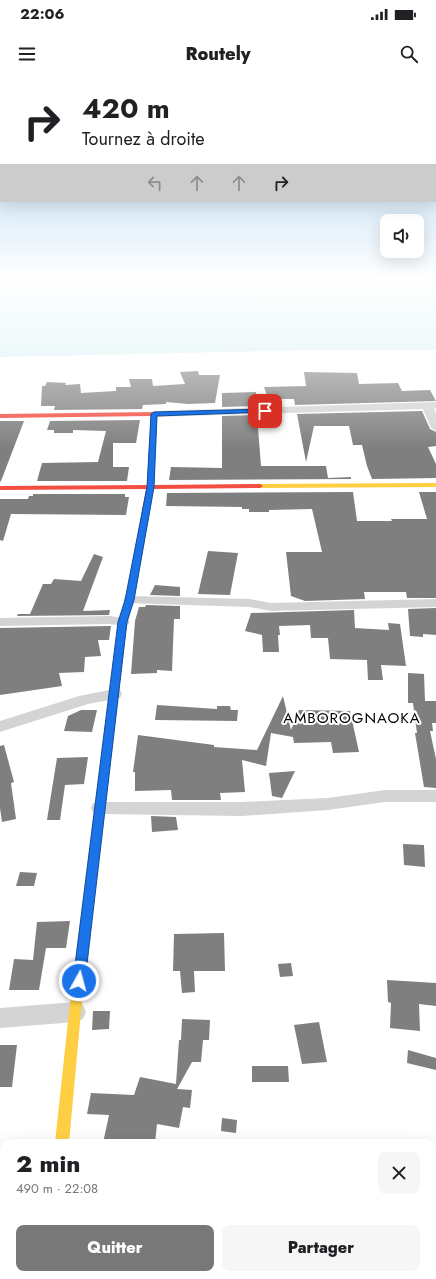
<!DOCTYPE html>
<html lang="fr">
<meta charset="utf-8">
<style>
body{margin:0;font-family:Jost,sans-serif;background:#f6f6f6;color:#202124;height:100vh;display:flex;flex-direction:column;font-size:15px;white-space:nowrap}
*{box-sizing:border-box;margin:0}
p{font-size:13px;color:#757577}
.icon{flex:none;width:22px;height:22px;fill:none;stroke:currentColor;stroke-width:2;stroke-linecap:round;stroke-linejoin:round}
.map{position:relative;flex:1;overflow:hidden}
.sheet{position:absolute;left:0px;top:1059px;width:436px;height:140px;display:flex;flex-direction:column;background:#fff;border-radius:12px 12px 0 0;box-shadow:0 4px 16px #0002}
.sheet>*{flex:none}
.banner{position:absolute;left:0px;top:0px;width:436px;height:122px;box-shadow:0 4px 16px #0002;background:#fff;color:#202124;overflow:hidden}
.buttons{position:absolute;left:380px;top:134px;display:grid;gap:8px}
.buttons a{display:grid;place-items:center;width:44px;height:44px;border-radius:8px;background:#fff;box-shadow:0 4px 16px #0002;font-size:20px}
.pin{position:absolute;display:grid;place-items:center;width:34px;height:34px;color:#fff;margin:-17px;border-radius:8px;box-shadow:0 2px 6px #0006}
.me{position:absolute;width:44px;margin:-22px;rotate:7deg;stroke-linejoin:round;filter:drop-shadow(0 0 3px #0008)}
.turn{display:flex;align-items:center;gap:14px;height:84px;padding:0 16px;font-size:18px}
.turn .icon{width:52px;height:52px;stroke-width:2.5}
.turn b{display:block;font-size:28px;line-height:34px}
.lanes{display:flex;align-items:center;height:38px;padding:0 16px;background:#0003;justify-content:center;gap:20px;direction:ltr}
.lanes .off{opacity:.35}
.round{display:grid;place-items:center;flex:none;width:42px;height:42px;border-radius:8px;background:#f6f6f6}
.summary{display:flex;align-items:center;justify-content:space-between;height:68px;padding:0 16px}
h1{font-size:24px;font-weight:800;line-height:30px}
.action{display:flex;gap:8px;margin-top:auto;padding:8px 16px}
.action a{flex:1;height:46px;border-radius:8px;background:#787878;color:#fff;font-size:16px;font-weight:800;line-height:46px;text-align:center}
.action a+a{background:#f6f6f6;color:#202124}
.status{display:flex;justify-content:space-between;align-items:center;height:28px;padding:0 20px;background:#fff;direction:ltr}
.status svg{height:11px;fill:currentColor}
header{display:flex;justify-content:space-between;align-items:center;height:52px;padding:0 16px;background:#fff;font-size:18px;font-weight:800}
.map>svg:first-child{display:block}
</style>
<div class="status"><b>22:06</b><svg viewBox="0 0 49 12"><path d="M0 12V9h3v3zM5 12V6h3v6zM10 12V3h3v9zM15 12V0h3v12zM26 1h20v11H26zM47 4h2v5h-2z"/></svg></div>
<header><svg class="icon" aria-label="menu" viewBox="0 0 24 24"><path d="M4 6h16M4 12h16M4 18h16"/></svg>Routely<svg class="icon" aria-label="search" viewBox="0 0 24 24"><circle cx="10" cy="10" r="6"/><path d="M15 15l6 6"/></svg></header>
<div class="map">
<svg width="436" height="1199" viewBox="0 0 436 1199">
<rect width="100%" height="100%" fill="#fff"/>
<polygon fill="#d8f0f4" points="0,201 436,201 436,270 314,270 0,277"/>
<g fill="#7f7f7f">
<polygon points="198,291 199,295 220,295 215,323 188,324 166,322 166,324 143,325 142,329 54,330 55,326 41,326 42,306 45,306 47,302 66,303 65,305 80,304 81,313 116,311 116,307 131,307 129,299 152,299 153,306 185,304 180,292"/>
<polygon points="304,292 357,293 359,304 398,303 402,311 430,310 436,321 295,325 294,319 268,319 264,307 306,306"/>
<polygon points="256,312 257,326 222,327 222,313"/>
<polygon points="422,331 430,349 436,352 436,366 428,367 436,384 436,398 372,399 367,386 362,365 353,365 349,346 314,346 306,382 297,334"/>
<polygon points="257,335 261,386 326,386 328,398 351,397 351,399 169,400 171,387 222,388 222,336"/>
<polygon points="140,340 136,363 113,363 113,387 129,387 127,401 37,401 42,383 98,382 106,351 73,350 73,353 54,353 54,350 47,350 50,341"/>
<polygon points="0,341 24,341 1,401 0,402"/>
<polygon points="353,412 357,441 392,441 391,439 427,439 419,412 436,412 436,518 407,518 406,512 364,512 365,519 305,521 291,516 286,472 322,472 312,429 269,430 269,432 249,432 249,429 242,429 242,427 166,426 167,413"/>
<polygon points="33,414 125,414 125,417 129,417 126,435 11,434 3,461 0,460 0,419 28,419 29,416 33,416"/>
<polygon points="208,471 238,473 230,515 198,514"/>
<polygon points="94,474 103,477 83,531 110,530 109,535 17,536 18,534 30,534 43,504 51,504 54,499 81,501"/>
<polygon points="155,505 180,507 180,516 150,515"/>
<polygon points="146,525 180,526 180,539 174,539 172,591 157,590 157,593 131,594 135,541 139,527 145,527"/>
<polygon points="436,528 436,555 423,554 423,557 410,556 408,529"/>
<polygon points="354,530 355,548 389,550 388,543 400,544 406,586 381,585 383,600 368,600 367,580 330,579 328,558 311,558 310,545 279,546 280,555 278,555 279,572 263,572 262,555 245,551 251,533"/>
<polygon points="111,546 109,560 98,560 101,576 85,577 84,592 59,593 62,606 0,615 0,548"/>
<polygon points="408,593 424,594 425,621 436,621 436,643 432,643 433,651 430,651 436,679 436,708 424,707 415,653 417,653 413,623 408,623"/>
<polygon points="283,616 291,650 299,630 350,631 359,672 333,673 331,662 294,663 293,657 271,653 266,686 242,680 245,712 220,713 221,720 172,720 171,710 135,711 135,692 133,692 138,655 214,665 214,667 257,670"/>
<polygon points="157,625 217,629 217,626 230,626 231,630 238,630 237,641 155,640"/>
<polygon points="81,630 97,630 92,652 64,651 68,636"/>
<polygon points="4,665 14,702 11,703 16,739 2,742 0,728 0,666"/>
<polygon points="88,677 84,704 65,705 60,740 47,740 57,678"/>
<polygon points="295,691 282,718 272,716 269,693"/>
<polygon points="151,736 176,737 178,750 152,752"/>
<polygon points="403,764 424,765 425,787 404,785"/>
<polygon points="20,792 37,793 34,806 16,806"/>
<polygon points="70,841 66,868 46,868 39,910 9,910 14,879 33,880 37,842"/>
<polygon points="224,853 225,891 194,891 195,912 182,913 180,891 173,891 174,854"/>
<polygon points="291,883 293,896 280,897 278,884"/>
<polygon points="387,900 436,903 436,926 419,924 420,951 390,948 391,923 388,922"/>
<polygon points="93,931 110,931 109,949 92,950"/>
<polygon points="182,939 210,940 209,960 203,960 201,982 192,982 177,1009 192,1010 190,1028 183,1027 179,1048 157,1044 155,1063 103,1063 109,1035 87,1034 91,1013 134,1015 140,997 176,1004 179,960 181,960"/>
<polygon points="319,942 327,982 302,984 294,945"/>
<polygon points="0,965 17,965 12,1007 0,1007"/>
<polygon points="408,970 436,978 436,990 407,983"/>
<polygon points="252,986 288,986 289,1002 252,1002"/>
<polygon points="222,1038 237,1040 236,1053 221,1051"/>
</g>
<g fill="none" stroke-linecap="round" stroke-linejoin="round">
<g fill="#d4d4d4" fill-rule="evenodd">
<polygon points="436,322 436,328 434,328 436,334 436,351 431,348 423,329 154,337 149,334 154,331"/>
<polygon points="130,516 250,519 271,523 436,519 436,527 271,531 250,527 125,523 123,520 125,517"/>
<polygon points="110,536 128,539 130,542 128,545 123,546 110,544 0,546 0,538"/>
<polygon points="114,609 120,610 122,614 120,618 88,624 0,652 0,641 79,616"/>
<polygon points="385,710 436,710 436,722 385,722 328,730 242,736 100,734 93,733 91,728 93,723 100,722 242,722 328,718"/>
<polygon points="75,922 83,925 86,932 83,939 75,942 0,948 0,928"/>
<rect x="432" y="1149" width="4" height="28"/>
<rect x="36" y="1195" width="28" height="4"/>
<polygon points="169,1195 215,1195 213,1199 167,1199"/>
</g>
<polygon fill="#16e098" fill-rule="evenodd" points="132,491 135,491 139,493 134,520 127,542 99,776 98,779 94,780 90,779 89,776 119,542 126,520"/>
<g fill="#ffcf43" fill-rule="evenodd">
<polygon points="436,403 436,407 260,408 257,406 260,404"/>
<polygon points="94,772 98,773 99,776 81,932 69,1063 55,1063 69,932 89,776 90,773"/>
</g>
<polygon fill="#f24e42" fill-rule="evenodd" points="154,332 157,334 154,405 260,404 263,406 260,408 153,409 138,495 135,495 131,493 146,409 0,410 0,406 147,405 151,336 0,338 0,334"/>
</g>
<linearGradient id="sky" x2="0" y2="1"><stop stop-color="#a1cced"/><stop offset="0.54" stop-color="#fff"/><stop offset="1" stop-color="#fff" stop-opacity="0"/></linearGradient>
<rect width="436" height="369" fill="url(#sky)"/>
<polygon fill="#1a73e8" stroke="#114b97" points="265,329 268,331 267,332 157,336 154,407 134,520 127,542 85,901 83,904 79,906 74,904 73,901 118,542 125,520 147,407 151,334 154,332"/>
<g text-anchor="middle" stroke-width="4" stroke-linejoin="round" paint-order="stroke">
<g font-size="15" letter-spacing="1" fill="#000" stroke="#fff">
<text x="352" y="643">AMBOROGNAOKA</text>
</g>
</g>
</svg>
<div class="buttons">
<a><svg class="icon" aria-label="sound" viewBox="0 0 24 24"><path d="M4 9h4l5-4v14l-5-4H4zM17 9q2 3 0 6"/></svg></a>
</div>
<div class="pin" style="left:265px;top:331px;background:#d93025"><svg class="icon" aria-label="arrive" viewBox="0 0 24 24"><path d="M6 21V4h12l-3 4 3 4H6"/></svg></div>
<svg class="me" style="left:79px;top:901px" viewBox="-20 -20 40 40"><circle r="17" fill="#1a73e8" stroke="#fff" stroke-width="3"/><path d="M0-11L8 9 0 5-8 9z" fill="#fff"/></svg>
<div class="banner">
<div class="turn"><svg class="icon" aria-label="right" viewBox="0 0 24 24"><path d="M7 20v-9h11M14 6l5 5-5 5"/></svg><div><b>420 m</b>Tournez à droite</div></div>
<div class="lanes"><svg class="icon off" aria-label="left" viewBox="0 0 24 24"><path d="M17 20v-9H6M10 6l-5 5 5 5"/></svg><svg class="icon off" aria-label="ahead" viewBox="0 0 24 24"><path d="M12 20V5M6 11l6-6 6 6"/></svg><svg class="icon off" aria-label="ahead" viewBox="0 0 24 24"><path d="M12 20V5M6 11l6-6 6 6"/></svg><svg class="icon" aria-label="right" viewBox="0 0 24 24"><path d="M7 20v-9h11M14 6l5 5-5 5"/></svg></div>
</div>
<section class="sheet">
<div class="summary"><div><h1>2 min</h1><p>490 m · 22:08</p></div><a class="round"><svg class="icon" aria-label="close" viewBox="0 0 24 24"><path d="M6 6l12 12M18 6L6 18"/></svg></a></div>
<div class="action"><a>Quitter</a><a>Partager</a></div>
</section>
</div>
